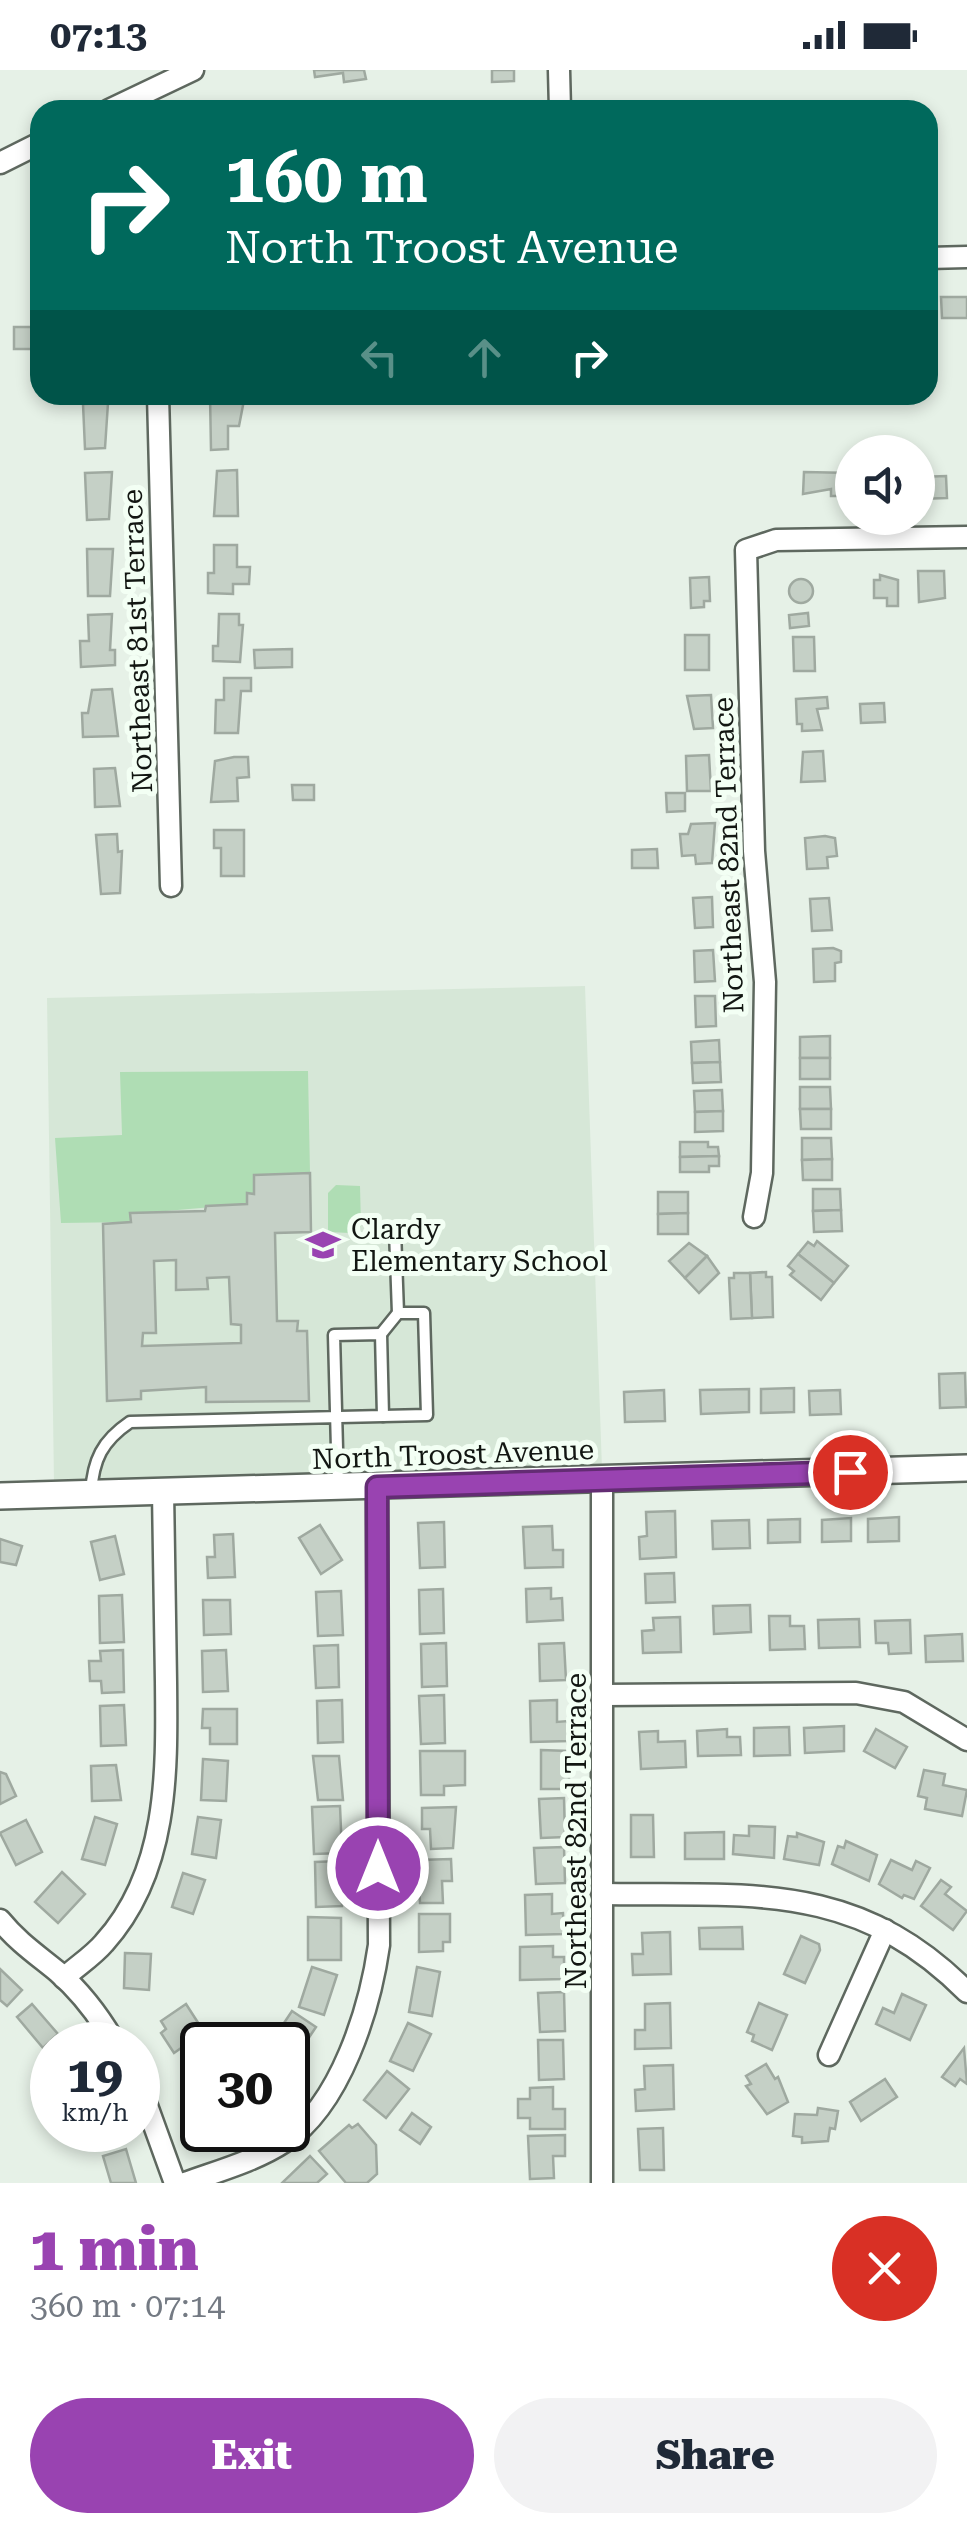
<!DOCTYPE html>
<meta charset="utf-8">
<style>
body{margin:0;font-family:"Roboto Serif",serif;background:#f2f2f3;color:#1f2937;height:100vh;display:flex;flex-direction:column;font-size:38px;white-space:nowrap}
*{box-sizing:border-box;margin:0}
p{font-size:32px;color:#747a83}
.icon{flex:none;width:55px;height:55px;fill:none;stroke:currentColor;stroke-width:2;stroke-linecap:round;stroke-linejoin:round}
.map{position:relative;height:2113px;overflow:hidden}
.panel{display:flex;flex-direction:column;background:#fff;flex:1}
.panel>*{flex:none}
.top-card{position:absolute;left:30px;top:30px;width:908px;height:305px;border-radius:30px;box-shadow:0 5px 15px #0003;background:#00695c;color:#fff;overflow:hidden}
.tools{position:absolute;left:835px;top:365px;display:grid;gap:20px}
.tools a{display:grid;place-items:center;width:100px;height:100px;border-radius:50%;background:#fff;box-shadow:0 5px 15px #0003;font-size:50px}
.speed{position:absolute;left:30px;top:1952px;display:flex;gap:20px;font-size:50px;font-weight:700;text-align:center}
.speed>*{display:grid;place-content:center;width:130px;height:130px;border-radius:50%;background:#fff;box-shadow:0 5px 15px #0003;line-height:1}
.speed small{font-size:25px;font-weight:400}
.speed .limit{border:5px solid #111;border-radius:15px;background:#fff;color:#111}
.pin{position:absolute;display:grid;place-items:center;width:85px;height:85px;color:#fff;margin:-42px;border:5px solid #fff;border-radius:50%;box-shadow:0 2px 10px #0007}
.me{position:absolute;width:110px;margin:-55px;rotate:0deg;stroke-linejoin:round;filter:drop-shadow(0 0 8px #0008)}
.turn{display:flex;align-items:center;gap:35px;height:210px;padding:0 30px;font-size:45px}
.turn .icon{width:130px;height:130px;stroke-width:2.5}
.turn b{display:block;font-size:70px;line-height:85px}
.lanes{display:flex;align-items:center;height:95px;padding:0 30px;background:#0003;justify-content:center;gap:50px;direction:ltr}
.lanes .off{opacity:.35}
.round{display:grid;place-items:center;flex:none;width:105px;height:105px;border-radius:52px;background:#f2f2f3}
.headline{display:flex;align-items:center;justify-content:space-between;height:170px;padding:0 30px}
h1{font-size:60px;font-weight:800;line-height:75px;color:#9943b1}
.button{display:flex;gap:20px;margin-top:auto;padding:20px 30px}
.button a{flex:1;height:115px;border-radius:60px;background:#9943b1;color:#fff;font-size:40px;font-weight:800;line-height:115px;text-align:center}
.button a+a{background:#f2f2f3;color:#1f2937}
.status{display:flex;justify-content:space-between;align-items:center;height:70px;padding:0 50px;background:#fff;direction:ltr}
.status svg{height:28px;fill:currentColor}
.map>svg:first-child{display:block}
</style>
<div class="status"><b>07:13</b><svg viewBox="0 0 49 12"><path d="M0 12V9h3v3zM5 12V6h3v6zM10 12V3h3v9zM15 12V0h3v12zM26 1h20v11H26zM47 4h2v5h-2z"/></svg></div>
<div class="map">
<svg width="967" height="2113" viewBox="0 0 967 2113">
<rect width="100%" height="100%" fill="#e6f1e7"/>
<polygon fill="#d6e7d7" points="585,916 602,1399 54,1413 47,928"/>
<g fill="#afddb4">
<polygon points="308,1001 310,1103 254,1105 254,1124 247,1124 247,1134 131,1144 131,1152 61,1153 55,1068 122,1065 120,1002"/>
<polygon points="336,1115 360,1116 361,1157 350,1163 328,1162 328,1123"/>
</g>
<g fill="#c5d0c6" stroke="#9fa9a0" stroke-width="2.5" fill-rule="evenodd">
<polygon points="314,0 364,0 366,9 344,12 343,3 315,7"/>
<polygon points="492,0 514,0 514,11 492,12"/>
<polygon points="941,227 967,227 967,248 942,248"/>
<rect x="14" y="257" width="18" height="22"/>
<polygon points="210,325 245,325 239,356 228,356 228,379 211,380"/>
<polygon points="108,333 105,378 85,379 83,334"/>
<polygon points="237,400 238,446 214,446 217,401"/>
<polygon points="112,402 109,449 87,450 85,403"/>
<polygon points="804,402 852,403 852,426 831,426 831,419 803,424"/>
<polygon points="946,406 947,428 918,429 918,407"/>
<polygon points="214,475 237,475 237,497 250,497 249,514 233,514 233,524 208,523 208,503 214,503"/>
<polygon points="87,479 113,479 110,526 88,526"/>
<polygon points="918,501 944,501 945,528 919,532"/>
<polygon points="880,505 898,510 898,536 887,536 887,528 874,528 874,510 880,510"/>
<polygon points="709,507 710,531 704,531 704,537 691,538 690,508"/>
<circle cx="801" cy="521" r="12"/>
<polygon points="808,543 809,556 790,558 789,545"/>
<polygon points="112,544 110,580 115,580 115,595 81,597 80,571 89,571 88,545"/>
<polygon points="219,544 239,544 239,555 243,555 240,592 213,591 213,576 218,576"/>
<rect x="685" y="565" width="24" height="35"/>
<polygon points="793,567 814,567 815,601 794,601"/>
<polygon points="292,579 292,597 255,598 254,580"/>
<polygon points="224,608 251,608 251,621 241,621 238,663 215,663 216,630 224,630"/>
<polygon points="112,619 118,666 83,667 82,643 88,643 92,620"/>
<polygon points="711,625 713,658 694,659 687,626"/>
<polygon points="827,627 828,638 817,639 822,660 802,661 802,654 797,654 796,629"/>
<polygon points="884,633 885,652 861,653 860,634"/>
<polygon points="823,681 825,711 801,712 803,682"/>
<polygon points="709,685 711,721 687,721 686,686"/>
<polygon points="234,687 248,687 249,707 237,708 238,731 211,732 215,691"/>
<polygon points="115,698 120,736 95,737 94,699"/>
<polygon points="292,715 314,715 314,730 293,730"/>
<polygon points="666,723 685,723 685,741 667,742"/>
<polygon points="715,753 712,793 696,794 695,785 682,786 680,764 688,764 691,754"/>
<polygon points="214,760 244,760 244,806 221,806 221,778 214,778"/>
<polygon points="117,764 118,782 122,781 120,823 101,824 96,765"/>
<polygon points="825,766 835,768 837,786 827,787 828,798 807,799 805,768"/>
<polygon points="657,779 658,798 632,798 632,780"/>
<polygon points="712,827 713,857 695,858 693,828"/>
<polygon points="829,828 832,860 812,861 810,829"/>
<polygon points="833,878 841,881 841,892 835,893 835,911 814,912 813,879"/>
<polygon points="713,880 715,911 695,912 694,881"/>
<polygon points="695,926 715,926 716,956 696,957"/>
<polygon points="830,966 830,988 800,988 800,967"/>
<polygon points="719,970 720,992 692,993 691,972"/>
<rect x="800" y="988" width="30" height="21"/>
<polygon points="720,992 721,1012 693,1013 692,993"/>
<polygon points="800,1017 830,1017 831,1039 800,1039"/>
<polygon points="722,1020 723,1041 695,1042 694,1021"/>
<polygon points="800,1039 831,1039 831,1059 801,1059"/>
<polygon points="723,1041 723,1061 695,1062 695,1042"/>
<polygon points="802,1068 831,1068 832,1089 802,1090"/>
<polygon points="680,1072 708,1072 708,1077 718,1077 719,1086 680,1087"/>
<polygon points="719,1086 719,1096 709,1096 709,1102 680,1102 680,1087"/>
<polygon points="832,1089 832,1110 803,1110 802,1090"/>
<path d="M310,1103L311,1162L275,1163L277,1251H298L297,1261H307L309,1331L206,1332V1317L141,1321V1329L107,1331L103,1154L131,1152L130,1143L205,1141L206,1136L247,1134V1123L254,1124V1105ZM176,1190V1220L208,1219L207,1208L229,1207L231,1254L241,1255V1273L142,1276L143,1263H156L154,1191Z"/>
<polygon points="813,1119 840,1119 841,1140 813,1141"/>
<polygon points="658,1122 688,1122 688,1143 658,1144"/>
<polygon points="841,1140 842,1161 814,1162 813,1141"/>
<polygon points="688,1143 688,1164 658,1164 658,1144"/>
<polygon points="817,1171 848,1196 834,1213 798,1184 808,1172 814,1176"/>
<polygon points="689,1173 707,1186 685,1208 669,1191"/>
<polygon points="798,1184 834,1213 821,1230 790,1205 794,1201 788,1196"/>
<polygon points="707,1186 719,1203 699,1223 685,1208"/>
<polygon points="766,1202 766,1207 772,1207 773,1247 752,1248 750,1203"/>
<polygon points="734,1203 750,1203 752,1248 731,1249 729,1208 734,1208"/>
<polygon points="965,1303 966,1337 940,1338 939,1304"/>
<polygon points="794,1318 794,1342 761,1343 761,1319"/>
<polygon points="749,1319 749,1342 701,1344 700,1320"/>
<polygon points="664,1320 665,1351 625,1352 624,1322"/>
<polygon points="840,1320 841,1344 810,1345 809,1321"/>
<polygon points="675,1441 676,1487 640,1489 639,1467 647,1466 646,1442"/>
<polygon points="899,1447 899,1471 868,1472 868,1449"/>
<polygon points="851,1448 851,1471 822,1472 822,1450"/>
<polygon points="800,1449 800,1472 768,1473 768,1450"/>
<polygon points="749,1450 750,1478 713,1479 712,1451"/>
<polygon points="444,1452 445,1497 420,1498 418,1453"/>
<polygon points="320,1455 342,1490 321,1504 299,1468"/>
<polygon points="552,1456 553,1480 563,1480 563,1497 525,1498 523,1457"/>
<polygon points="233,1464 235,1507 208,1508 207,1487 215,1487 214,1465"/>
<polygon points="115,1466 124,1504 100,1510 91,1472"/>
<polygon points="0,1469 22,1476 16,1495 0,1492"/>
<polygon points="674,1503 675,1532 646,1533 645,1504"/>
<polygon points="551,1518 551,1529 562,1528 563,1550 527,1552 526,1519"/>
<polygon points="443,1519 444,1563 420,1564 419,1520"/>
<polygon points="341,1521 343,1565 318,1566 316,1522"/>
<polygon points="122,1525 124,1572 100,1573 99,1526"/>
<polygon points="203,1530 230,1530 231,1564 204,1565"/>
<polygon points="750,1535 751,1562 714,1564 713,1536"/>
<polygon points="769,1546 790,1546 790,1556 804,1556 805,1579 770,1580"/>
<polygon points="680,1547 681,1582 643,1583 642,1561 654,1560 653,1548"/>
<polygon points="859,1549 860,1577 819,1578 818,1550"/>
<polygon points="910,1550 911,1583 889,1584 888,1573 876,1573 875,1551"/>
<polygon points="962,1564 963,1591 926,1592 925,1566"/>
<polygon points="446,1573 447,1616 422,1617 421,1574"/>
<polygon points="564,1573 566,1610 540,1611 539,1574"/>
<polygon points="338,1575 339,1617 316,1618 314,1576"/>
<polygon points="123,1580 124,1622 102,1623 101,1611 90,1611 89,1591 101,1591 100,1581"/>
<polygon points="226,1580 228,1621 203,1622 202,1581"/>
<polygon points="444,1625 445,1673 421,1674 419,1626"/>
<polygon points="342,1630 343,1672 318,1673 317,1631"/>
<polygon points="557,1630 557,1652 568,1651 569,1671 531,1672 530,1631"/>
<polygon points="124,1635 126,1675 101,1676 100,1636"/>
<polygon points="203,1639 237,1639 237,1674 210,1674 210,1658 202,1658"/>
<polygon points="844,1656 844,1681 805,1683 804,1658"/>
<polygon points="789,1657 790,1685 754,1686 754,1658"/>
<polygon points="727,1659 727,1667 740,1667 741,1685 698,1686 697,1661"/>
<polygon points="876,1659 907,1677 895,1698 864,1681"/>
<polygon points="658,1661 658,1672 685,1671 686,1697 641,1699 639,1662"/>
<polygon points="541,1680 569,1681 569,1719 541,1719"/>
<polygon points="420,1681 465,1681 465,1715 444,1716 444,1725 421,1725"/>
<polygon points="313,1686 339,1686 343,1730 318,1730"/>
<polygon points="203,1689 228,1691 226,1731 201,1730"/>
<polygon points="116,1695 121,1730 92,1731 91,1696"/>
<polygon points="924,1700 945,1704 943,1715 967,1720 962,1746 925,1739 927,1728 918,1726"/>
<polygon points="0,1702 6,1704 16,1726 0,1734"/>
<polygon points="564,1728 565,1767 541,1768 539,1729"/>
<polygon points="340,1736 342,1783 314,1784 312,1737"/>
<polygon points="456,1737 453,1778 431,1779 430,1759 422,1759 422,1738"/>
<polygon points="631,1745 653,1745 654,1787 631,1787"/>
<polygon points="95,1747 117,1754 105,1795 82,1789"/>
<polygon points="198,1747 221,1750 216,1788 192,1784"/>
<polygon points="26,1750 42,1782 16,1795 0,1763"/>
<polygon points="749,1756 775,1757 774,1788 733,1784 734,1765 749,1766"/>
<polygon points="724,1762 724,1789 685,1789 685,1763"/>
<polygon points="797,1763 824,1772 819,1795 784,1789 788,1766 797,1767"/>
<polygon points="846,1771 877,1785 869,1811 832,1794 838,1776 844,1778"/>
<polygon points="564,1777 565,1813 536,1814 534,1778"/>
<polygon points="451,1789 452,1811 442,1811 443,1833 420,1833 418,1790"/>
<polygon points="891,1790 912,1800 916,1791 930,1798 914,1829 904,1825 902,1828 879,1814"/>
<polygon points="341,1791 342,1836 316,1837 315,1792"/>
<polygon points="62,1802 85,1824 58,1853 35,1832"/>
<polygon points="183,1803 205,1810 193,1844 172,1837"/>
<polygon points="941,1810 951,1817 945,1824 967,1841 953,1860 921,1836"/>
<polygon points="552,1824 552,1844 563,1843 564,1864 526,1865 525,1825"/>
<polygon points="419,1844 450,1844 450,1872 443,1872 443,1881 419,1882"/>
<polygon points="308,1847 341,1848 341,1890 308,1890"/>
<polygon points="742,1857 743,1879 700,1879 699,1858"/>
<polygon points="670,1862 671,1904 633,1905 632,1884 643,1884 642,1863"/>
<polygon points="801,1866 819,1874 820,1880 805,1913 784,1904"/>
<polygon points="553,1876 553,1887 564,1887 564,1909 520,1910 520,1877"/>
<polygon points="125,1883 151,1884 149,1920 124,1918"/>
<polygon points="312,1897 337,1905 324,1945 299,1937"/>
<polygon points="417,1897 440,1902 432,1946 409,1942"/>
<polygon points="0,1899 22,1920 7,1936 0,1930"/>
<polygon points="564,1922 565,1961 540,1962 538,1923"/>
<polygon points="902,1924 926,1935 910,1970 876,1954 883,1938 894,1943"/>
<polygon points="670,1933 671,1978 635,1979 635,1960 645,1960 645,1934"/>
<polygon points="759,1933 787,1945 772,1980 752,1971 754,1965 747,1962"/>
<polygon points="32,1934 58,1964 43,1978 17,1947"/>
<polygon points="186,1934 204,1962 174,1983 161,1963 166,1959 161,1951"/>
<polygon points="292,1941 316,1957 294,1990 288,1986 288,1975 270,1974"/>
<polygon points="408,1953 431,1964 413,2001 390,1991"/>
<polygon points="538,1970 563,1970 564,2009 539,2010"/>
<polygon points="964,1978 967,2014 960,2009 955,2016 942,2007"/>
<polygon points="766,1994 775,2009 778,2007 788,2032 767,2044 746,2016 751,2014 746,2006"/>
<polygon points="673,1995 674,2039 636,2041 635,2020 645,2019 644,1996"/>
<polygon points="387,2001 409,2019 386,2048 364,2030"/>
<polygon points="885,2009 897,2027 861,2051 850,2032"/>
<polygon points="553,2017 553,2039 565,2039 565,2059 530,2059 530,2048 518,2048 518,2029 530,2029 530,2018"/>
<polygon points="202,2019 202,2045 190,2045 189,2020"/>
<polygon points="818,2038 838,2041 835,2059 830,2058 828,2071 802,2073 802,2067 793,2066 795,2044 817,2045"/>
<polygon points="412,2043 431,2057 420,2074 400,2060"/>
<polygon points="358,2054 376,2075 377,2104 367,2113 346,2113 319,2081 349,2055 352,2058"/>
<polygon points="663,2058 664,2100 640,2100 638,2059"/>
<polygon points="565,2065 565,2086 553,2086 554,2108 530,2109 528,2066"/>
<polygon points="126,2079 136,2113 111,2113 103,2086"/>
<polygon points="310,2086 327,2104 317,2113 282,2113"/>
</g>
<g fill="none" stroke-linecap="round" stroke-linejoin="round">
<g stroke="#5e685f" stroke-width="15">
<g id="service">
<polyline points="395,1161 398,1243"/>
<polyline points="381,1264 398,1243 424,1243 427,1345 383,1346"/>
<path d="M91,1423C93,1390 102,1371 130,1352L383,1346L381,1264L334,1265L338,1417"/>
</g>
</g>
<g stroke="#5e685f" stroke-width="25">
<g id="minor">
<polyline points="559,0 560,40"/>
<polyline points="109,40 193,0"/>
<polyline points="0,93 40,73"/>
<polyline points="928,188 967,187"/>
<polyline points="158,325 171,816"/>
<polyline points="754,1147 762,1103 765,912 754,781 746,480 776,470 967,467"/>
<polyline points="602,1409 602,2113"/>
<polyline points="604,1625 856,1623 904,1632 967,1670"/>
<path d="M603,1824C748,1826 856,1810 967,1922"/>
<path d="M0,1850C18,1872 36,1884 58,1902C82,1923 100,1947 116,1975"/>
<path d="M64,1908C77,1896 93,1886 104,1873C169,1801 167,1701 166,1612C165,1549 164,1485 163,1421"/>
<polyline points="829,1985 885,1860"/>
<polyline points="138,2011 175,2113"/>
<path d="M185,2113C218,2101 255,2091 284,2072C341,2035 370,1938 379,1875L377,1417"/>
</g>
</g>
<g stroke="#5e685f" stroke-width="30">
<polyline id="tertiary" points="0,1426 967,1398"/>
</g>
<use href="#service" stroke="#fff" stroke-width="10"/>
<use href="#minor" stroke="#fff" stroke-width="20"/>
<use href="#tertiary" stroke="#fff" stroke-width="25"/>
</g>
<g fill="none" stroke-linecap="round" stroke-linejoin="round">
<g stroke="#632c73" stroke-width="25">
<polyline id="route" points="378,1798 377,1417 850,1402"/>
</g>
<use href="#route" stroke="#9943b1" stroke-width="18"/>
</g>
<defs>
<g id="school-bare" transform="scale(2.7)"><path d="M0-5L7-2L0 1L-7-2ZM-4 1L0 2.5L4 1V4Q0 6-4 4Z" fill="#9943b1" stroke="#f3fff4" stroke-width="2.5" paint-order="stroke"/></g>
</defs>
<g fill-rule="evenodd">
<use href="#school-bare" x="323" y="1175"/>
</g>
<g text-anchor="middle" stroke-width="10" stroke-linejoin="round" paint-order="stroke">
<g font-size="28" fill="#121612" stroke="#f3fff4">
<text transform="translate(137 571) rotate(-92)" y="10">Northeast 81st Terrace</text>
<text transform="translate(728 785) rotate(-92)" y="10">Northeast 82nd Terrace</text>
<text transform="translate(453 1384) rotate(-2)" y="10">North Troost Avenue</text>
<text transform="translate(576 1761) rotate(-90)" y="10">Northeast 82nd Terrace</text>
</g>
<g font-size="28" fill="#121612" stroke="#f3fff4" text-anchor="start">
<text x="351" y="1169">Clardy<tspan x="351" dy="32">Elementary School</tspan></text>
</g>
</g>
</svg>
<div class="tools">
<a><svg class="icon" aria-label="sound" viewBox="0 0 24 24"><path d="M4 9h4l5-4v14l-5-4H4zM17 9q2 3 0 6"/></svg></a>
</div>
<div class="speed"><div>19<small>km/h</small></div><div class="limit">30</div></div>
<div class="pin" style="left:850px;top:1402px;background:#d93025"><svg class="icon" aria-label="arrive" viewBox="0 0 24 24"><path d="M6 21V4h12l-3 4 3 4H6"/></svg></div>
<svg class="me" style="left:378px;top:1798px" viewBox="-20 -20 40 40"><circle r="17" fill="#9943b1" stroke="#fff" stroke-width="3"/><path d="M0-11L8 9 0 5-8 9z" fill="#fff"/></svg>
<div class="top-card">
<div class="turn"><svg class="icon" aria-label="right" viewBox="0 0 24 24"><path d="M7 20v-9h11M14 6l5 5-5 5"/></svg><div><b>160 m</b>North Troost Avenue</div></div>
<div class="lanes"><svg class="icon off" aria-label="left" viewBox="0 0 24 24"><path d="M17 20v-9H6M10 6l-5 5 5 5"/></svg><svg class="icon off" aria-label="ahead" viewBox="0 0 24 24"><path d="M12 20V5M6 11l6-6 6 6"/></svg><svg class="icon" aria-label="right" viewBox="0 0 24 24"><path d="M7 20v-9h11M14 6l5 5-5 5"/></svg></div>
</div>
</div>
<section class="panel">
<div class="headline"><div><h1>1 min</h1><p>360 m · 07:14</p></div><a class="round" style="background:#d93025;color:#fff"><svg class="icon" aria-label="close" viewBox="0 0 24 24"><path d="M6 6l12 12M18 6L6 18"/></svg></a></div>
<div class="button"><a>Exit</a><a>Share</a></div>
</section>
